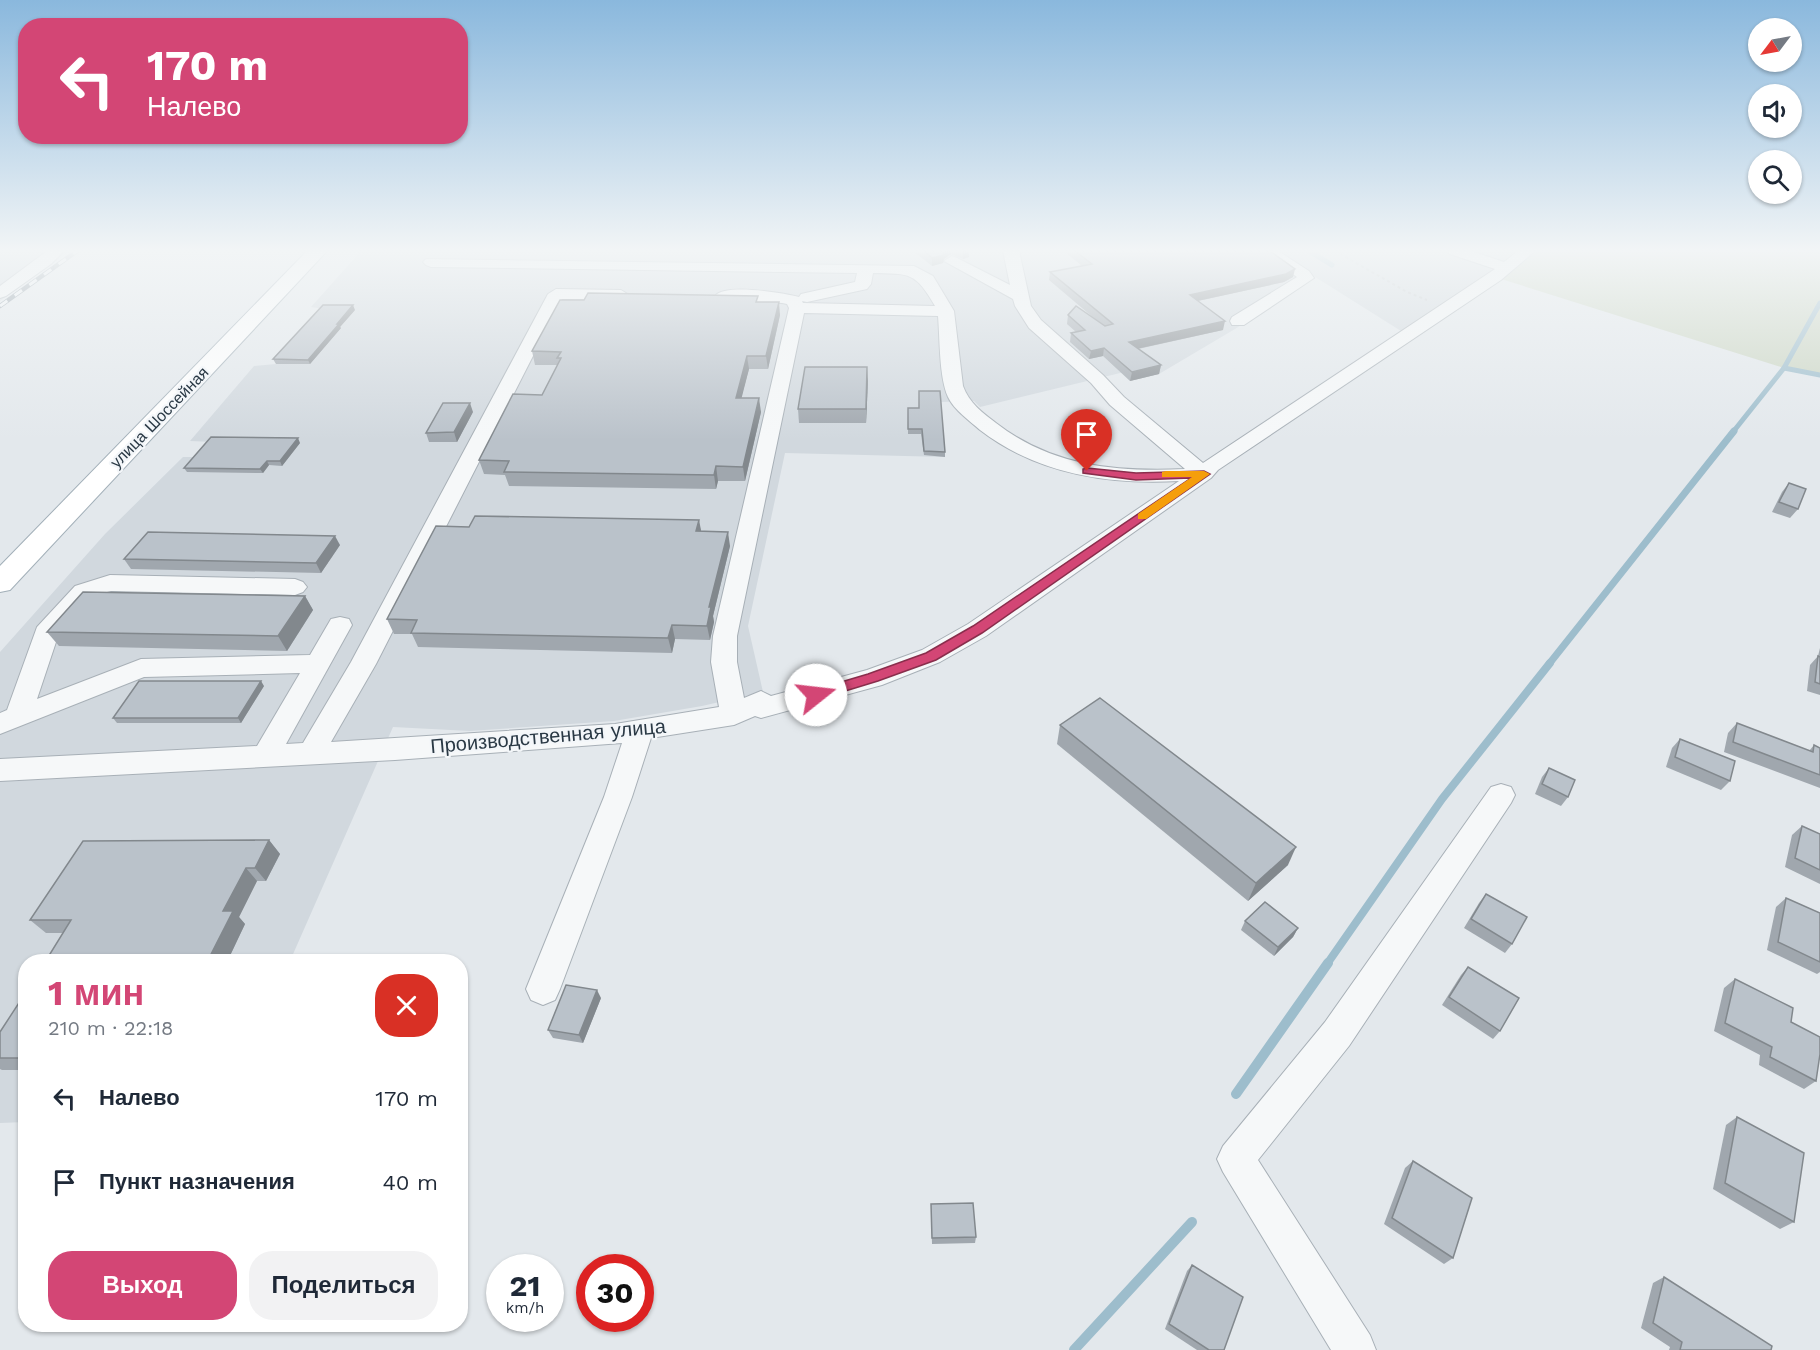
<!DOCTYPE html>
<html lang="ru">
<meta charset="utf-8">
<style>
body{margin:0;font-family:"Work Sans",sans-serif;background:#f2f2f3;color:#1f2937;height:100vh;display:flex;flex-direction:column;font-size:22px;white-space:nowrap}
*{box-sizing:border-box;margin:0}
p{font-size:20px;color:#747a83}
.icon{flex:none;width:33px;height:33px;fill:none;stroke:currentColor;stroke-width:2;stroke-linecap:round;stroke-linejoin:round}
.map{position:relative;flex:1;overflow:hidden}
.sheet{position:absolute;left:18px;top:954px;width:450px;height:378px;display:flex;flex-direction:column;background:#fff;border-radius:24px;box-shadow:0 2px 4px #0004}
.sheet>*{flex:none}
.banner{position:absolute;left:18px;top:18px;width:450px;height:126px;border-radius:24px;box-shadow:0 2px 4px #0004;background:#d34675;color:#fff;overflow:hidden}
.needle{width:39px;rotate:238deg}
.tools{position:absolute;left:1748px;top:18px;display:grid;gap:12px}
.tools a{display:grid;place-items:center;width:54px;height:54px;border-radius:50%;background:#fff;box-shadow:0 2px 4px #0004;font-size:30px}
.speed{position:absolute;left:486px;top:1254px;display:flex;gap:12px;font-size:30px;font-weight:700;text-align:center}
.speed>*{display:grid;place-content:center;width:78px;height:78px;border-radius:50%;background:#fff;box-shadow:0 2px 4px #0004;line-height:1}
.speed small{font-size:15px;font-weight:400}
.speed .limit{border:9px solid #d22;background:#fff;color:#111}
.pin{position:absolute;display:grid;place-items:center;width:51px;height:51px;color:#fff;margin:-62px -26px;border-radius:50% 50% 50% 0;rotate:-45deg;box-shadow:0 0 6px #0007}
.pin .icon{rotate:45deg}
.me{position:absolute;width:66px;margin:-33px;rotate:74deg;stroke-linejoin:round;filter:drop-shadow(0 0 4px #0008)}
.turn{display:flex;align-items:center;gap:21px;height:126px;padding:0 30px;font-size:27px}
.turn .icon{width:78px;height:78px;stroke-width:2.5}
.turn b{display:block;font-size:42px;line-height:51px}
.round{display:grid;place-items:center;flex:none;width:63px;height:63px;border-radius:24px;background:#f2f2f3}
.summary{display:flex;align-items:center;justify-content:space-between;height:102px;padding:0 30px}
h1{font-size:36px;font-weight:700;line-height:45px;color:#d34675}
.primary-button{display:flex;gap:12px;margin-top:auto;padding:12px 30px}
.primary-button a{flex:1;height:69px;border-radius:24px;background:#d34675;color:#fff;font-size:24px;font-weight:700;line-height:69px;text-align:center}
.primary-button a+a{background:#f2f2f3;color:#1f2937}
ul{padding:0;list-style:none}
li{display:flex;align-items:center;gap:18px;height:84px;padding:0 30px}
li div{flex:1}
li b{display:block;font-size:22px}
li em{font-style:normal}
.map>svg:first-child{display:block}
</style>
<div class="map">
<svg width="1820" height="1350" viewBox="0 0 1820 1350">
<rect width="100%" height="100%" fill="#e3e8ec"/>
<g fill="#d1d8de">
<polygon points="0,251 70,251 0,301"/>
<polygon points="361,251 1522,251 1409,336 1312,275 1313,278 1235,329 1159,374 1149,366 980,407 974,401 941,402 945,457 785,453 748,626 763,692 702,706 614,721 470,731 393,727 290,961 26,962 25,1122 0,1123 0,652 105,534 183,457 200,457 214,442 190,441 254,366 276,364 324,309 311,307"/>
</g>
<polygon fill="#ccd6c4" points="1527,251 1820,251 1820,375 1784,368 1495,277"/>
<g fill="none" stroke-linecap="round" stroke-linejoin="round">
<g stroke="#9dbdcc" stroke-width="5">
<polyline points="1309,251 1332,265"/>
<polyline points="1820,303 1784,368 1820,375"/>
<polyline points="1733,432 1784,368"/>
</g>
<polyline stroke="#9dbdcc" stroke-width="7" points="1549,664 1734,431"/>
<polyline stroke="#9dbdcc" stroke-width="8" points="1327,964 1442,799 1550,663"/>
<g stroke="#9dbdcc" stroke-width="10">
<polyline points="1236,1094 1328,963"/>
<polyline points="1074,1350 1192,1222"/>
</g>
<g stroke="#a8b0b7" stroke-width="2">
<g id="minor">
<polygon points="47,251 64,251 51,264 6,296 0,298 0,286"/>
<path d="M1003,251H1019L1031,306L1041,320L1103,375L1124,397L1203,463L1495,269L1450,254L1447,251H1471L1504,262L1518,251H1535L1501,280L1218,470L1211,478L986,636L940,662L882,685L761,718L755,716L734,725L651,738L632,797L560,989L555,1000L543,1005L531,1000L526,989L604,797L622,743L395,760L0,781V759L257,746L300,673L144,677L0,734V713L7,710L37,627L75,586L110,575L295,579L303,582L307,587L303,592L295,595L111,591L91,596L60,630L37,699L141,659L310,655L331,619L340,617L349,619L352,625L286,744L303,743L351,662L548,294L556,289L621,290L629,295L621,300L562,299L376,664L331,742L615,724L719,707L711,662L713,636L789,308L787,304C771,300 723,306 715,296C725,283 783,293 799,297L801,294L855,282L857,273L431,267L426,265L423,262L426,259L914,266L933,276L954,311L963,386C969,403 983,413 996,423C1053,467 1117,472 1185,469L1110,405L1091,383L1029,328L1015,306L1013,299L944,261L952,256L957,258L1010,285ZM873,273C911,274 915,272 935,306L803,303L802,301L807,302L867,289L871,284ZM804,313L938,316C940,339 939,377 948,397C954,410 970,421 980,430C1037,474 1109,485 1179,481L968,624L922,650L867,670L771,696L761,691L744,698L737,662V636Z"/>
<polygon points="1259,251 1278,251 1309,271 1314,278 1244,325 1232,325 1230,321 1232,317 1297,277"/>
<polygon points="1501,784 1511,787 1515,795 1511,803 1349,1046 1258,1160 1370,1335 1376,1350 1331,1350 1223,1172 1217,1159 1223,1146 1325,1022 1491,787"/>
</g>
</g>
<g stroke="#a2afb8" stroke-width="2">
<polygon id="major" points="307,251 327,251 10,590 0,592 0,566"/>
</g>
<polyline stroke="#c1c6ca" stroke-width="2" stroke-dasharray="3 3" stroke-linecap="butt" points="1335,251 1407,292 1427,300"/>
<use href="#minor" fill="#f6f8f9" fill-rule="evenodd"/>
<use href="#major" fill="#fff" fill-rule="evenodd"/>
<g stroke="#7c8a96" stroke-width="4.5">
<polyline id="rail" points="0,306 77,251"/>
</g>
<use href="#rail" stroke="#f3f6f9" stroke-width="3" stroke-dasharray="9" stroke-linecap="butt"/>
</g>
<g fill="#a0a7ae">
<polygon points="913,251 969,251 969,257 963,259 951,254 944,259 943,263 932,266"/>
<polygon points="1064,251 1270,251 1293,277 1284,282 1198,301 1223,330 1138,349 1161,365 1159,374 1130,381 1103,356 1089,359 1070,342 1071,333 1076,332 1067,324 1068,315 1095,319 1049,280 1050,272 1082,266"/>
<polygon points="584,300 759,302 780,315 768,369 749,369 741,398 761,412 745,481 718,481 716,489 509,486 505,475 484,474 479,460 542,395 558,365 535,365 532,351"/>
<polygon points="355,310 340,327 341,328 310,364 276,364 273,359"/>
<polygon points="868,381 866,423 799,423 798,409"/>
<polygon points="908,408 945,452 945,457 924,455 921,434 908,434"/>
<polygon points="473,412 457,442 429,442 426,433"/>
<polygon points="300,443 282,466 269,465 263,473 187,472 184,468"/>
<polygon points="1789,483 1798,509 1790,518 1772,512 1782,492"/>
<polygon points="701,531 730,546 713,616 714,622 710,640 675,639 672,653 418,647 412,634 394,634 387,619"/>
<polygon points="340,545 321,573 131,569 124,559"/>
<polygon points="305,596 313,610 287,651 59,646 47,632"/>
<polygon points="1820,648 1820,695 1807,691 1810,665 1818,656"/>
<polygon points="264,686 241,723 117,723 113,718"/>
<polygon points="1737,723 1809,751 1814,745 1820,748 1820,788 1724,752 1728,733"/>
<polygon points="1060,725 1288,865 1248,901 1057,744"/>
<polygon points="1680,739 1730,781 1721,790 1666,767 1672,748"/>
<polygon points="1549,768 1568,797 1561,806 1535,794 1542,777"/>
<polygon points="1802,826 1820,834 1820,884 1785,867 1792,835"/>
<polygon points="269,840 280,854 266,881 257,881 239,917 245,924 227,962 45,962 63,933 46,933 30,920"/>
<polygon points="1486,894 1512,944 1505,953 1464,928 1479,903"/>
<polygon points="1786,898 1820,913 1820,972 1817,974 1767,950 1776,907"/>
<polygon points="1245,921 1298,928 1293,937 1274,956 1241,930"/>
<polygon points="1468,967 1500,1031 1493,1039 1442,1005 1461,975"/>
<polygon points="1735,979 1791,1022 1816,1081 1804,1089 1759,1065 1760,1055 1714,1031 1724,988"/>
<polygon points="26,992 26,1070 2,1070 0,1069 0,1032"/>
<polygon points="601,998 583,1043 553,1038 548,1030"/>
<polygon points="1737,1117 1794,1222 1780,1229 1713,1189 1726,1125"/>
<polygon points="1413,1161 1453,1258 1444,1264 1384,1224 1405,1168"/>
<polygon points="931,1204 976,1237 975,1243 932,1244"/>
<polygon points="1192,1265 1224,1350 1197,1350 1165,1329 1187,1271"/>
<polygon points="1664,1277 1771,1350 1669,1350 1670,1347 1641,1328 1653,1283"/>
</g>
<g fill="#82888d">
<polygon points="943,251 951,251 951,254 944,259 943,263 932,266 932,258"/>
<polygon points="963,251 969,251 969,257 963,259"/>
<polygon points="1295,269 1293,277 1284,282 1188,303 1190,295"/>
<polygon points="779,302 780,315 768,369 766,356"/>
<polygon points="353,305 355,310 340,327 341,328 310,364 308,360"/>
<polygon points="1225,321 1223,330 1127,351 1129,342"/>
<polygon points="1104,348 1103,356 1089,359 1091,351"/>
<polygon points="747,356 749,369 738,412 736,398"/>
<polygon points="1161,365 1159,374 1130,381 1132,372"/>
<polygon points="867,367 868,381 866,423 866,409"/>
<polygon points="759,398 761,412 745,481 743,467"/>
<polygon points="470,403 473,412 457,442 454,432"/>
<polygon points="298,438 300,443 282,466 280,461"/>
<polygon points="267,461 269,465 263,473 260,469"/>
<polygon points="716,466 718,481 716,489 714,475"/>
<polygon points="699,520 702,535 696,531"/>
<polygon points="728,532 730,546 713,616 714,622 710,640 707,626 709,607"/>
<polygon points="335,536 340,545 321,573 316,563"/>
<polygon points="305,596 313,610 287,651 278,636"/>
<polygon points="672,625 675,639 672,653 668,638"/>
<polygon points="261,681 264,686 241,723 238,718"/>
<polygon points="269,840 280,854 266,881 255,868"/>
<polygon points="1296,847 1288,865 1248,901 1256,883"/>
<polygon points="246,868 257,881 239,917 245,924 227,962 207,962 223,911"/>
<polygon points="1298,928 1293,937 1274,956 1278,947"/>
<polygon points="597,990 601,998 583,1043 579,1035"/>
</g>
<g fill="#bac2ca" stroke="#82888d" stroke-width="1.5">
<polygon points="924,251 943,251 944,255 932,258"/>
<polygon points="1075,251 1270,251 1295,269 1286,274 1190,295 1225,321 1129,342 1161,365 1132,372 1104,348 1091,351 1071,333 1085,330 1068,315 1076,306 1105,326 1113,324 1050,272 1092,264"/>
<polygon points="588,293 758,296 756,302 779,302 766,356 747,356 736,398 759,398 743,467 716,466 714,475 504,472 509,461 479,460 513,394 542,395 561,358 557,358 561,352 532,351 560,300 584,300"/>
<polygon points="323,305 353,305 337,324 339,324 308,360 273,359"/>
<polygon points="805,367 867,367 866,409 798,409"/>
<polygon points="919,391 940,391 945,452 924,451 922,429 908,429 908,408 919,408"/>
<polygon points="443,403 470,403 454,432 426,433"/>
<polygon points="211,437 298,438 280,461 267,461 260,469 184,468"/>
<polygon points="1789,483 1806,489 1798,509 1779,502"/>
<polygon points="475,516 699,520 696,531 728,532 709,607 711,607 707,626 672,625 668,638 411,633 417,620 387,619 436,526 469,527"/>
<polygon points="148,532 335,536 316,563 124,559"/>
<polygon points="83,592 305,596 278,636 47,632"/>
<polygon points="1818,656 1820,657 1820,684 1815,682"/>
<polygon points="139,681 261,681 238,718 113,718"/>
<polygon points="1100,698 1296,847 1256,883 1060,725"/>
<polygon points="1737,723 1813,752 1814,745 1820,748 1820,775 1733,742"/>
<polygon points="1680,739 1735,761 1730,781 1675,757"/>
<polygon points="1549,768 1575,780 1568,797 1542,784"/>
<polygon points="1802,826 1820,834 1820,870 1795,858"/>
<polygon points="269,840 255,868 246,868 223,911 233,911 207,962 45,962 71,920 30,920 83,841"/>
<polygon points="1486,894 1527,917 1512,944 1471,919"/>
<polygon points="1786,898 1820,913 1820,962 1778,942"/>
<polygon points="1265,902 1298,928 1278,947 1245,921"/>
<polygon points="1468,967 1519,998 1500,1031 1449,997"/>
<polygon points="1735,979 1793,1008 1791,1022 1820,1037 1820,1054 1816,1081 1770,1057 1772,1047 1725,1023"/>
<polygon points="566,985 597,990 579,1035 548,1030"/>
<polygon points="26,992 26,1058 0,1058 0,1032"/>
<polygon points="1737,1117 1804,1153 1794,1222 1725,1183"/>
<polygon points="1413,1161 1472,1198 1453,1258 1392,1218"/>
<polygon points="973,1203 976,1237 932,1238 931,1204"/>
<polygon points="1192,1265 1243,1297 1224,1350 1209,1350 1169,1324"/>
<polygon points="1664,1277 1772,1346 1771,1350 1680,1350 1682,1342 1653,1323"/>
</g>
<linearGradient id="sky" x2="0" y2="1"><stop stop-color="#8ab8dd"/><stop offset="0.57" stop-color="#f2f5f6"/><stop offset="1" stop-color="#f2f5f6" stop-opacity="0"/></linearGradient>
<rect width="1820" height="440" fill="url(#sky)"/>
<polygon fill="#d34675" stroke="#892e4c" stroke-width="1.5" points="1087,468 1136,473 1204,471 1210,474 982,633 936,660 878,681 816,700 811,698 809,695 811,691 868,674 926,653 973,626 1191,478 1136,480 1083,473 1083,469"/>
<polygon fill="#f59e0b" points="1166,471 1204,471 1210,474 1146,519 1138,519 1138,514 1192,477 1162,477 1162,472"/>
<g text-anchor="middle" stroke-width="4.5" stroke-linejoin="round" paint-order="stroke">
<g font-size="16" fill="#2a3945" stroke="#f3f6f9">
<text transform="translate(159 417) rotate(-46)" y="6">улица Шоссейная</text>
</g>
<g font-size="20" fill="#2a3945" stroke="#f3f6f9">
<text transform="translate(548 736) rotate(-5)" y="7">Производственная улица</text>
</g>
</g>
</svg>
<div class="tools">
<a><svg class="needle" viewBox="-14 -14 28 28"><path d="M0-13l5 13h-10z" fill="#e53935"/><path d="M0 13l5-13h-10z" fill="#747a83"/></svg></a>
<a><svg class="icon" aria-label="sound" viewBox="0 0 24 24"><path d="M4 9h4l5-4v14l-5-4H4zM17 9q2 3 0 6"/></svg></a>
<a><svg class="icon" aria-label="search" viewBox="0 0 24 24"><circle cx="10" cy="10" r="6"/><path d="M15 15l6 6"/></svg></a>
</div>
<div class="speed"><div>21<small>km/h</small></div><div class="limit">30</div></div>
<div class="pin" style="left:1087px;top:471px;background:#d93025"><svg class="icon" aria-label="arrive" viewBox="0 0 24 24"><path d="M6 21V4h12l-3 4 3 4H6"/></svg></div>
<svg class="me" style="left:816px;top:695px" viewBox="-20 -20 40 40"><circle r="19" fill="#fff"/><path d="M0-13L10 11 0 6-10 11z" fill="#d34675"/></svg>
<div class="banner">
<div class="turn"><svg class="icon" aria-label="left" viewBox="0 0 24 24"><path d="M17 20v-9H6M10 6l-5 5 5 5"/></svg><div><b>170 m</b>Налево</div></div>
</div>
<section class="sheet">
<div class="summary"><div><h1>1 мин</h1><p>210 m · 22:18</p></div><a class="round" style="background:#d93025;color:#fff"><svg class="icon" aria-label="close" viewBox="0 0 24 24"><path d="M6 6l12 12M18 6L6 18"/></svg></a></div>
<ul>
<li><svg class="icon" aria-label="left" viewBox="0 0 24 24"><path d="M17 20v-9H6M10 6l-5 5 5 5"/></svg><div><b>Налево</b></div><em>170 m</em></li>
<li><svg class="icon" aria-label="arrive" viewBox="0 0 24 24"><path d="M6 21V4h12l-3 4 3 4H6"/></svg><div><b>Пункт назначения</b></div><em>40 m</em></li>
</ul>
<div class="primary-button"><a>Выход</a><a>Поделиться</a></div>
</section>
</div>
